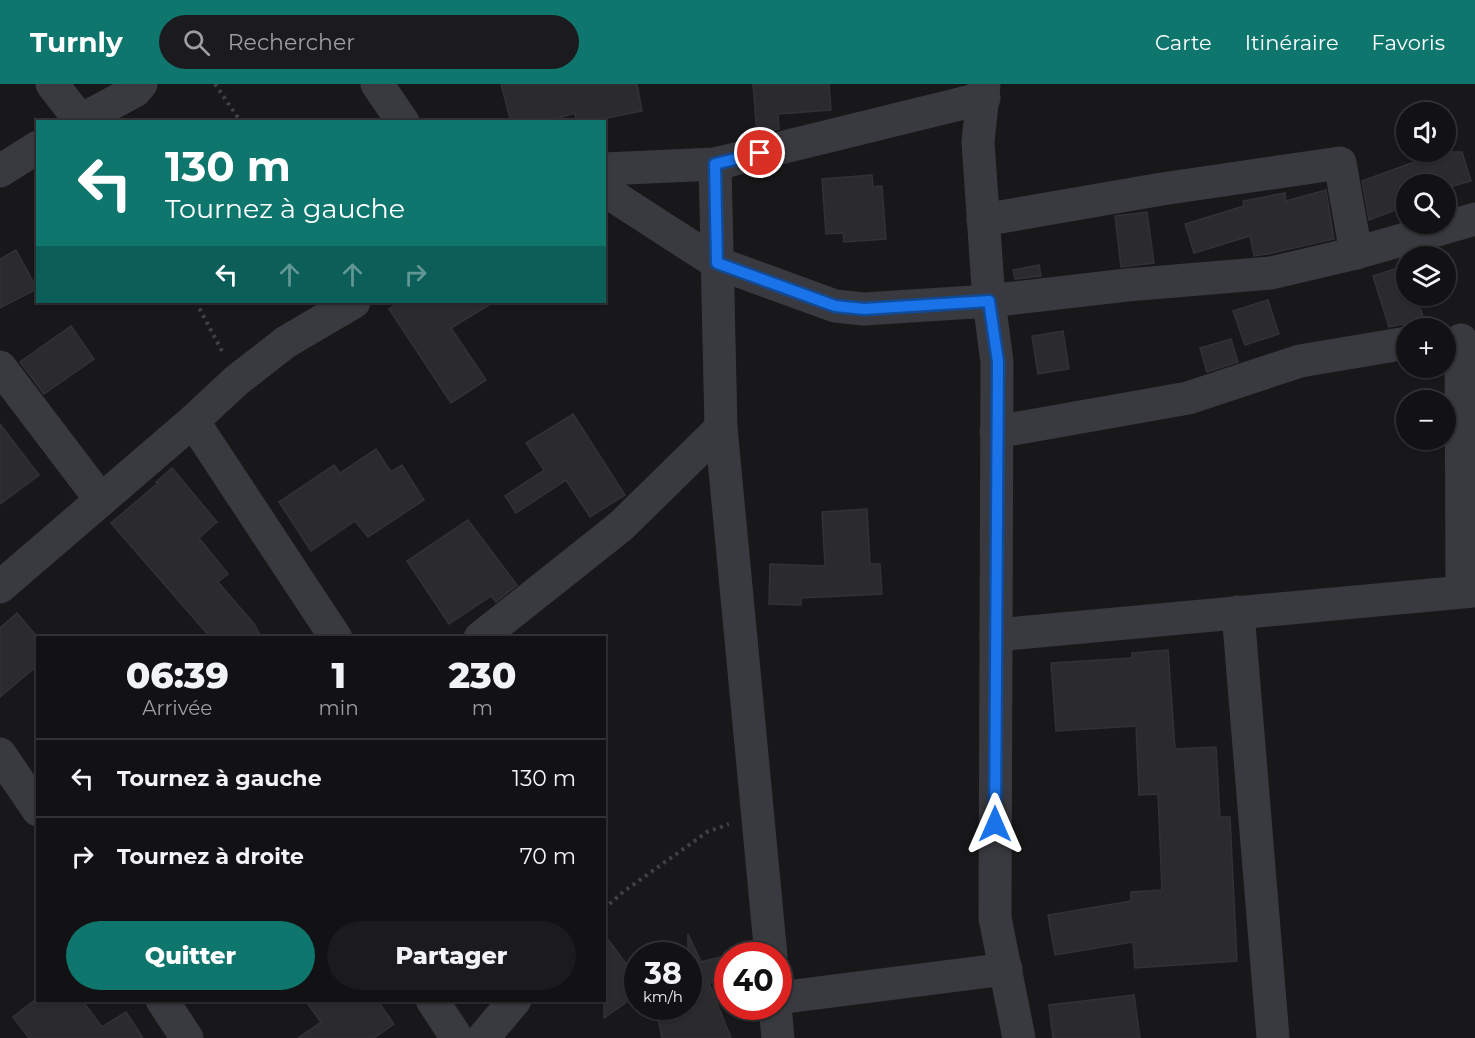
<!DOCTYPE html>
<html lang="fr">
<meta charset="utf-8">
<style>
body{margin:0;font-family:Montserrat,sans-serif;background:#1b1b1d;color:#f1f3f6;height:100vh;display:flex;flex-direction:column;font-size:22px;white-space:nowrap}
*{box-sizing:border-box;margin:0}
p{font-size:20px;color:#9c9ea0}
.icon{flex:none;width:33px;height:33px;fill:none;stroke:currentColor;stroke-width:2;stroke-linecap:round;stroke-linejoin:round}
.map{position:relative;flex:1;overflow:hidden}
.panel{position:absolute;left:36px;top:552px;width:570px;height:366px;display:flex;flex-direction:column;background:#121214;border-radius:0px;box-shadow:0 2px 4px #0004,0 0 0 2px #313234}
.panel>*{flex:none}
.hud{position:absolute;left:36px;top:36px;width:570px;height:183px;border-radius:0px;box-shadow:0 2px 4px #0004,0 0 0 2px #313234;background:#0f766e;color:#fff;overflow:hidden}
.buttons{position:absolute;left:1396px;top:18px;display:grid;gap:12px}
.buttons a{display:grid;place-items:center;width:60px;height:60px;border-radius:50%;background:#121214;box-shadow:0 2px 4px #0004,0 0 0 2px #313234;font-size:30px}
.speed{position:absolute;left:624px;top:858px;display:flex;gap:12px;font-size:30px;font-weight:700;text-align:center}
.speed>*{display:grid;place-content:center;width:78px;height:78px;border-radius:50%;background:#121214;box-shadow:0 2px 4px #0004,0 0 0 2px #313234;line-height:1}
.speed small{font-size:15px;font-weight:400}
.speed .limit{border:9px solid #d22;background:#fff;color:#111}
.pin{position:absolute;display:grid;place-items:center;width:51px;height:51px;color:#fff;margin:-26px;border:3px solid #fff;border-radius:50%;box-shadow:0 2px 6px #0007}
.me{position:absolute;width:66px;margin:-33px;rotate:0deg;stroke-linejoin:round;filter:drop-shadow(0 0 4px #0008)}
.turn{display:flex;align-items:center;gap:21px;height:126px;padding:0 30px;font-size:27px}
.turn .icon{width:78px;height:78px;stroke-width:2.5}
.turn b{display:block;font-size:42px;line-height:51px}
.lanes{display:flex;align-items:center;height:57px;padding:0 30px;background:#0003;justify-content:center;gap:30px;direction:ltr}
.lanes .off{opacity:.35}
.eta{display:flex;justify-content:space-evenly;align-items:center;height:102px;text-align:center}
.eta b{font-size:36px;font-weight:800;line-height:42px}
.primary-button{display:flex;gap:12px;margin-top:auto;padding:12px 30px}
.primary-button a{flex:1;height:69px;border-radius:36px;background:#0f766e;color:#fff;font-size:24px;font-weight:800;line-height:69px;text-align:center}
.primary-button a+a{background:#1b1b1d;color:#f1f3f6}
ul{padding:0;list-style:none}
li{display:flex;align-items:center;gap:18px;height:78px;padding:0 30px;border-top:2px solid #313234}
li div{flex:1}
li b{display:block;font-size:22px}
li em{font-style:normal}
header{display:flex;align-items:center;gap:36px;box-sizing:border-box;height:84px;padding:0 30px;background:#0f766e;color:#fff}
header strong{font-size:28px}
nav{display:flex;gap:33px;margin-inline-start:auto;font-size:21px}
.search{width:420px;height:54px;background:#1b1b1d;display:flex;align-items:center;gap:15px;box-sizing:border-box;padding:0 21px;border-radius:33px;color:#9c9ea0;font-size:22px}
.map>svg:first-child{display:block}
</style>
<header>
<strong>Turnly</strong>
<div class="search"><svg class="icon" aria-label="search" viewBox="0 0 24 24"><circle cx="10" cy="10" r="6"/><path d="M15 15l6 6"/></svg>Rechercher</div>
<nav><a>Carte</a><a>Itinéraire</a><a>Favoris</a></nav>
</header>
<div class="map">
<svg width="1475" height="954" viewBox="0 0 1475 954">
<rect width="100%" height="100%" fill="#18181a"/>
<g fill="#2b2b2e" stroke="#323236" stroke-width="1.5">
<polygon points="501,0 637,0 642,27 588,38 576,38 575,29 546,38 511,38"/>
<polygon points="753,0 829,0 831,26 778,30 779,45 757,50"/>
<polygon points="1426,68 1462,68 1471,97 1446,104 1446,100 1407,100 1407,116 1404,117 1406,122 1369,136 1362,97 1428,73"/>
<polygon points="872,91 873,103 882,102 886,155 844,158 843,149 826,150 822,95"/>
<polygon points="1326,106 1334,155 1268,170 1254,172 1250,152 1194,169 1185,140 1244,122 1243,117 1285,109 1286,117"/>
<polygon points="1147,128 1154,179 1121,183 1115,132"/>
<polygon points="16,166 37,205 0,224 0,175"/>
<polygon points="1039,181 1041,192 1015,195 1013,186"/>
<polygon points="1407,181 1407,212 1416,212 1426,241 1417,244 1404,240 1389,243 1373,192"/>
<polygon points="1268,216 1279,250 1245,261 1233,227"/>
<polygon points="400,218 494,218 451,244 486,296 451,319 389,225"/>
<polygon points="71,242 94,275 44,310 20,278"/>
<polygon points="1063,247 1069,285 1038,290 1032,252"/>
<polygon points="1231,255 1238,278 1207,288 1200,264"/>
<polygon points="573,330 625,411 590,433 566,396 516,429 505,412 544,386 526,359"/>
<polygon points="0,340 39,391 0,420"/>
<polygon points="376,365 391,388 402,381 424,416 368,453 355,437 311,467 279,418 334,381 340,389"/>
<polygon points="172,384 217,438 199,454 228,490 218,498 254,540 262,554 211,554 111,439 158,399 156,398"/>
<polygon points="867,425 870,480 880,480 882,510 801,514 801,521 769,520 770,480 825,482 822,428"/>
<polygon points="468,436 517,501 496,518 491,512 449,540 407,477"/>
<polygon points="17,529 38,554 38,581 0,613 0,544"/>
<polygon points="1168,566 1175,665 1216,663 1220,733 1230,733 1237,877 1135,884 1133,858 1055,871 1048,831 1131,817 1131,808 1162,806 1158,710 1139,711 1136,642 1056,647 1051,579 1132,574 1132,569"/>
<polygon points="604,850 638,896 638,910 604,934"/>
<polygon points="688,850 701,878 728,871 728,894 709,899 731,954 662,954 658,935 688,925"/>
<polygon points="1134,911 1140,954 1053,954 1049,921"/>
<polygon points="35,916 82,916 102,943 126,928 143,954 29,954 13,933"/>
<polygon points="305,916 377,916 394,940 374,954 298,954 321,938"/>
</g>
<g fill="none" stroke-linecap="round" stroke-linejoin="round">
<g stroke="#3f4146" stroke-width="4" stroke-dasharray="3 4.5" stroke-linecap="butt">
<polyline points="215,0 241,38"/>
<polyline points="196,218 223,269"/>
<polyline points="604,825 623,808 707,748 729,740"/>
</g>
<g stroke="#393a3f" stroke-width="33">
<polyline points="52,0 80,36"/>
<polyline points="377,0 403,38"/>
<polyline points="77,38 135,7 141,0"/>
<polyline points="715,80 721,344 771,872"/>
<polyline points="604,85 715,80 984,14"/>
<polyline points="0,87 38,63"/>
<polyline points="604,106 717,179 835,222 864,225 989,217 1127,201 1271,189 1356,169 1475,135"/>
<polyline points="983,136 1162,105 1340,79 1356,169"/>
<polyline points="1461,256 1462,507"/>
<polyline points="0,283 101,416"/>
<polyline points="193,337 336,554"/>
<polyline points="996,348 1188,314 1300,277 1407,259"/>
<polyline points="0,503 193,337 237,296 286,258 354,218"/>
<polyline points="1238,528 1273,954"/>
<polyline points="996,551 1475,507"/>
<polyline points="480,554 621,442 721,344"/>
<polyline points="0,670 38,726"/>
<polyline points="778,914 1006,885"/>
<polyline points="162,916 187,954"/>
<polyline points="432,916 457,954"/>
<polyline points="775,922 778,954"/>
<polyline points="483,954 515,916"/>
</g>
<polyline stroke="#393a3f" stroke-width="33" points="984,0 978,58 989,217 997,278 995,834 1019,954"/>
</g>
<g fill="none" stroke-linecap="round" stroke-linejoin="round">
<g stroke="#114b97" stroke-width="15">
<polyline id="route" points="760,69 715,80 717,179 835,222 864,225 989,217 998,278 995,740"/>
</g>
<use href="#route" stroke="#1a73e8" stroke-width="10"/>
</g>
</svg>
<div class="buttons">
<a><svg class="icon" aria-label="sound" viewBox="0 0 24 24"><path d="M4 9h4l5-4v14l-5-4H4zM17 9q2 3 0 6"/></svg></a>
<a><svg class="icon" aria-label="search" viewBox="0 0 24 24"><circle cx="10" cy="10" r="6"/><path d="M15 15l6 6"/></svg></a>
<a><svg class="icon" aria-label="layers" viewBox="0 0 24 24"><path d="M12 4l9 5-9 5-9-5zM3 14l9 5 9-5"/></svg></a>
<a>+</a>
<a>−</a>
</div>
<div class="speed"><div>38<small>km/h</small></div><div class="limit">40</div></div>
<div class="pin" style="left:760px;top:69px;background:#d93025"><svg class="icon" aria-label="arrive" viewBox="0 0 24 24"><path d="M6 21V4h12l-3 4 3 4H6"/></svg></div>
<svg class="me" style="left:995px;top:740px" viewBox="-20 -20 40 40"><path d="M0-17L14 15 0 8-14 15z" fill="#1a73e8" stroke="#fff" stroke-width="4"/></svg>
<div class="hud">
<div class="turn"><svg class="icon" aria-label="left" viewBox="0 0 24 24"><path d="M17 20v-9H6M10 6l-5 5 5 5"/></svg><div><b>130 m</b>Tournez à gauche</div></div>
<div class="lanes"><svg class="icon" aria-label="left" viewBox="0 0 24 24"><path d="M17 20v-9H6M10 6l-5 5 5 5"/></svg><svg class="icon off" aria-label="ahead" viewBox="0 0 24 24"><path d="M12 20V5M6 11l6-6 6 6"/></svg><svg class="icon off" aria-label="ahead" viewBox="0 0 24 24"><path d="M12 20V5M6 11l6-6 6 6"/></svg><svg class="icon off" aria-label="right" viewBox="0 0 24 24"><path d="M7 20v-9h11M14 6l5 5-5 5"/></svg></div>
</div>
<section class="panel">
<div class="eta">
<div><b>06:39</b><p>Arrivée</p></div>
<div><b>1</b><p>min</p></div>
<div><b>230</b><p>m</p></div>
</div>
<ul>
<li><svg class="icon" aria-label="left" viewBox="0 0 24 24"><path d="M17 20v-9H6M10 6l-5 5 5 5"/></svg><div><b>Tournez à gauche</b></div><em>130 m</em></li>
<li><svg class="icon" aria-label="right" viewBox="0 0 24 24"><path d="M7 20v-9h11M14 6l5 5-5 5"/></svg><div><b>Tournez à droite</b></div><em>70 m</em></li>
</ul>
<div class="primary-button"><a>Quitter</a><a>Partager</a></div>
</section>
</div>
